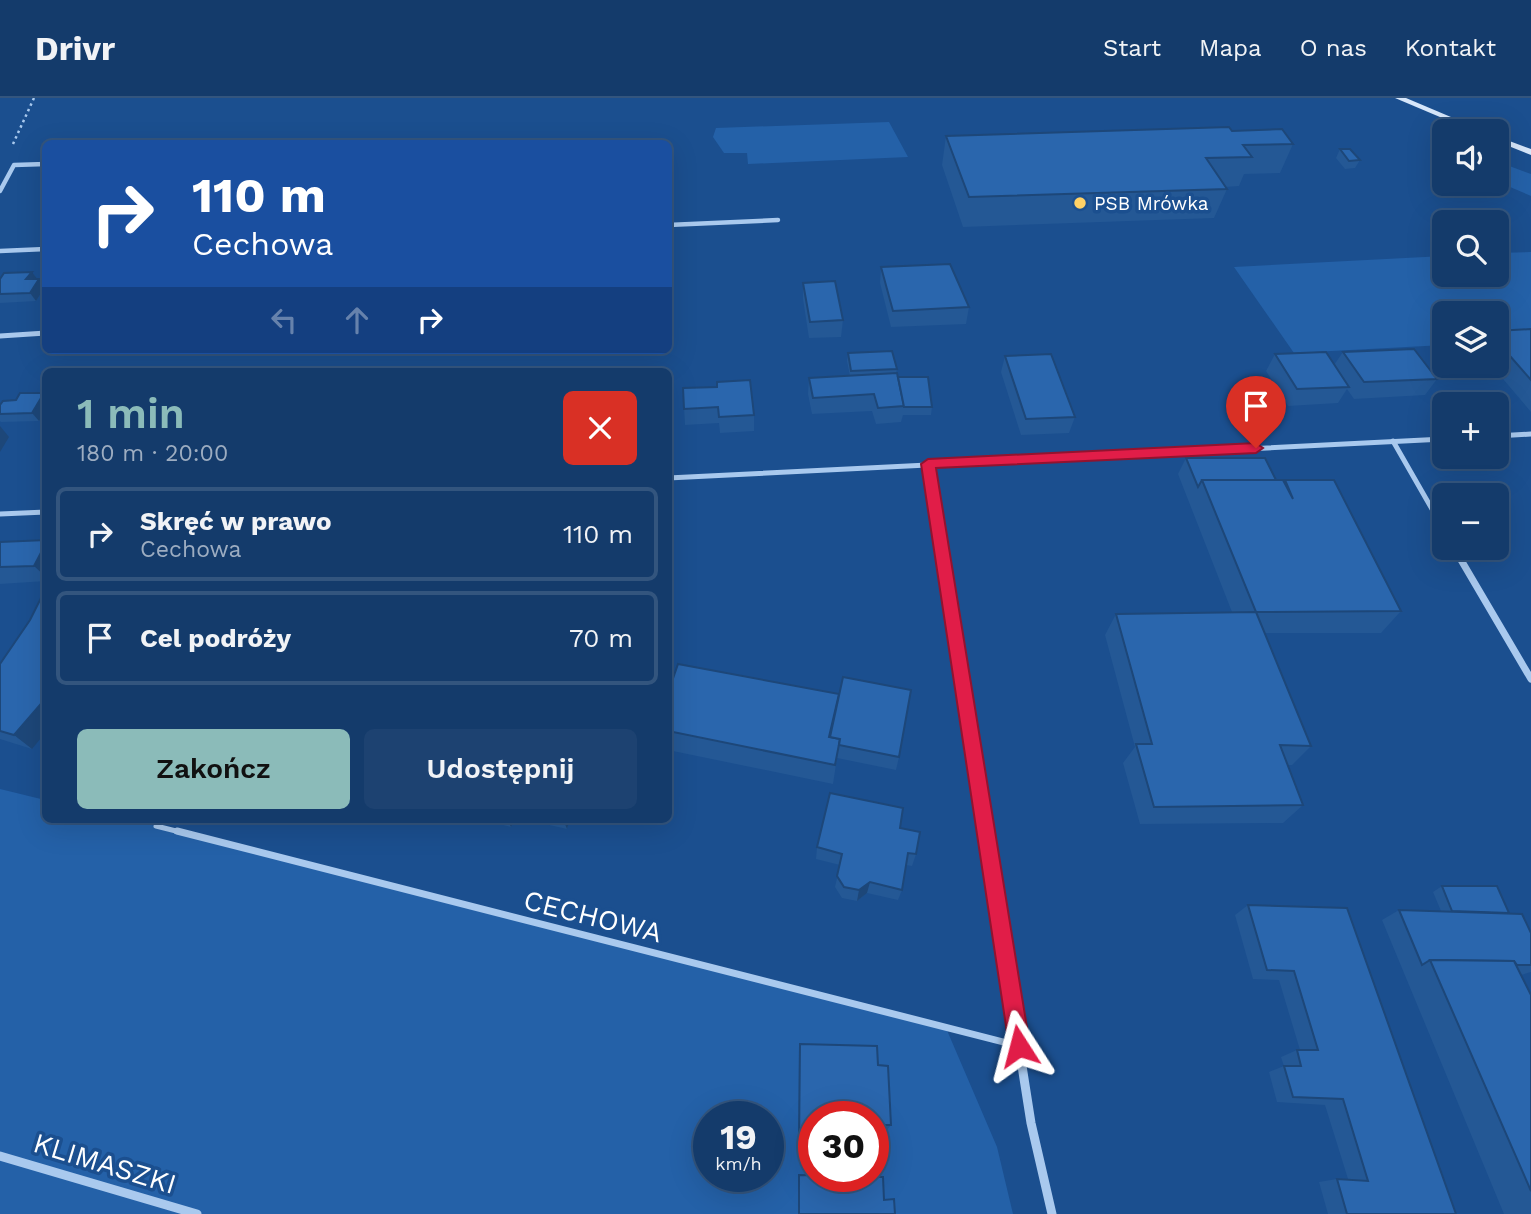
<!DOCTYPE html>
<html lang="pl">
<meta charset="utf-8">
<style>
body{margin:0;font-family:"Work Sans",sans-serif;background:#1d4271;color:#f1f3f6;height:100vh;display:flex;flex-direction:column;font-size:26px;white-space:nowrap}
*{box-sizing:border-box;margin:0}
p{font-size:23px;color:#9dadc1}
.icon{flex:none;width:38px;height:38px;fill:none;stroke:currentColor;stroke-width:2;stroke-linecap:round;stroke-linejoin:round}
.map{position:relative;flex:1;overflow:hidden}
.sheet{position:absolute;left:42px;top:270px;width:630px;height:455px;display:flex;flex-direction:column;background:#143b6b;border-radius:10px;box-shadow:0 7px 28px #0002,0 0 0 2px #33557e}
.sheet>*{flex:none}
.hud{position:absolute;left:42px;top:42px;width:630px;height:214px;border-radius:10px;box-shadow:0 7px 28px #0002,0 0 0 2px #33557e;background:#1a4fa0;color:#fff;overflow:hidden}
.tools{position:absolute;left:1432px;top:21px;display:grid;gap:14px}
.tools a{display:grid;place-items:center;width:77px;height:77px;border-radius:10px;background:#143b6b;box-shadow:0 7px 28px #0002,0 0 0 2px #33557e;font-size:35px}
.speed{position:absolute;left:693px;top:1003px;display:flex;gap:14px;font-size:35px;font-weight:700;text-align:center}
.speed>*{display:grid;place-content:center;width:91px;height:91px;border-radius:50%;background:#143b6b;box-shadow:0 7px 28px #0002,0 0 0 2px #33557e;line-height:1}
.speed small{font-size:18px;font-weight:400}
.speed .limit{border:10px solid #d22;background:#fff;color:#111}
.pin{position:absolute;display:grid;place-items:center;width:60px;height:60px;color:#fff;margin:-72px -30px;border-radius:50% 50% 50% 0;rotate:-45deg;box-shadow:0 0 7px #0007}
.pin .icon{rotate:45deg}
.me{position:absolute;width:77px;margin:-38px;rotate:351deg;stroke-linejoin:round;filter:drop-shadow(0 0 5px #0008)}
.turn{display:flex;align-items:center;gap:24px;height:147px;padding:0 35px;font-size:32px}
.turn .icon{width:91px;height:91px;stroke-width:2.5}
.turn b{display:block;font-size:49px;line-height:60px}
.lanes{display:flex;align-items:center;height:66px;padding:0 35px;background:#0003;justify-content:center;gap:35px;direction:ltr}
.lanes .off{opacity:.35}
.round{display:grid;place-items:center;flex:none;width:74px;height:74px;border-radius:10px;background:#1d4271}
.overview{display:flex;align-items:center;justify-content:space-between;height:119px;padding:0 35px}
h1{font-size:42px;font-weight:600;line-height:52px;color:#8bbbb9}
.cta{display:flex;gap:14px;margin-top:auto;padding:14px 35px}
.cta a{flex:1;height:80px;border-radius:10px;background:#8bbbb9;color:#111;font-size:28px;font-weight:600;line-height:80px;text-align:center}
.cta a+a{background:#1d4271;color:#f1f3f6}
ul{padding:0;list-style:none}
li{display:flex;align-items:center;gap:21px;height:94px;margin:0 14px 10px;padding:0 21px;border:4px solid #33557e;border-radius:10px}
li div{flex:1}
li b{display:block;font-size:26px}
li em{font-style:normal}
header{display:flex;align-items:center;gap:42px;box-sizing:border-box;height:98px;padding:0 35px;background:#143b6b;border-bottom:2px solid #33557e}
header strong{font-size:33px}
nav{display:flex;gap:38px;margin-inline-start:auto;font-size:24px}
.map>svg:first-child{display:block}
</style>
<header>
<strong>Drivr</strong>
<nav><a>Start</a><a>Mapa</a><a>O nas</a><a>Kontakt</a></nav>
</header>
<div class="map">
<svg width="1531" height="1116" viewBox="0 0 1531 1116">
<rect width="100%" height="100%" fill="#1b4f8f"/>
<g fill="#2461a8" fill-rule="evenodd">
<polygon points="889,24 908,59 748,66 747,55 724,55 713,39 716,30"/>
<polygon points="1496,63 1531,76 1531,98 1496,83"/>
<polygon points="1531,154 1531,243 1496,244 1496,215 1444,215 1444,247 1294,255 1234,169 1444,158 1444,177 1496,177 1496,155"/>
<path d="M0,691L45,702L46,721H128L946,930L997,1049L1013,1116H0ZM709,1018H768V1078H709ZM814,1018H873V1078H814Z"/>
</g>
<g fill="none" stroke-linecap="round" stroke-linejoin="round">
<polyline stroke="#a9c9ee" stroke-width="2.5" stroke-dasharray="2.5 3.5" stroke-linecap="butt" points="13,46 34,0"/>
<polyline stroke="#a9c9ee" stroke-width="5" points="156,728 184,735"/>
<polyline stroke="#a9c9ee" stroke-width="7" points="177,733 1019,948"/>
<g stroke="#a9c9ee" stroke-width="4.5">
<polyline points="0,93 14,67 46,66"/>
<polyline points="668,127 778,122"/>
<polyline points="0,153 46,151"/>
</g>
<g stroke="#a9c9ee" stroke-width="5">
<polyline points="0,238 46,235"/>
<polyline points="1496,338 1531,336"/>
<polyline points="1393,343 1444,432"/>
<polyline points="928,366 938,432"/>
<polyline points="668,380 1444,341"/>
<polyline points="0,416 46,414"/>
</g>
<g stroke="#a9c9ee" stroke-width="7">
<polyline points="938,430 986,735"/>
<polyline points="1454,450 1531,581"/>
</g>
<g stroke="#a9c9ee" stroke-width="9">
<polyline points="985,733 1031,1025 1052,1116"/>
<polyline points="0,1058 197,1116"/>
</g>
<g fill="#d6e6fa" fill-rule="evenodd">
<polygon points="1395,0 1406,0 1484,33 1473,33"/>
<polygon points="1496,38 1531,51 1531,57 1496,43"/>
</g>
</g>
<g fill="#245895">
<polygon points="1232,33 1293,46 1280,75 1244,76 1239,88 1225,89 1227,91 1214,120 963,129 942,67 946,38"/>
<polygon points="1340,51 1360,62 1355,70 1345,71 1336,60"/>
<polygon points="881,169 969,209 966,226 891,229 880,185"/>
<polygon points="32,174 37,181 45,189 36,203 0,205 0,181"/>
<polygon points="803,185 843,222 841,239 809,240 803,201"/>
<polygon points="1531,231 1531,314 1492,268 1496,268 1496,233"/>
<polygon points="1343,254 1437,281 1425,297 1354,301 1347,291 1338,305 1288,308 1266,273 1275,256 1334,267"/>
<polygon points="848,255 897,271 896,275 898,280 932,309 931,317 903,317 901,324 876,326 872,313 812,316 808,296 809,280 850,278 847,263"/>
<polygon points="1005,258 1075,319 1069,335 1021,337 1001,274"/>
<polygon points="683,290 754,317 754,333 720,335 719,325 685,327"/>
<polygon points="44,295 46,297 46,312 39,323 1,324 0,323 0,307"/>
<polygon points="1186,360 1276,382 1284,383 1285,382 1401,513 1381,535 1265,535 1311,648 1292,667 1287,667 1303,707 1283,725 1140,726 1123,665 1135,649 1105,537 1116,516 1232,514 1178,376"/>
<polygon points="46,442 46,483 0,486 0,444"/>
<polygon points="30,522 32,651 0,641 0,566"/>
<polygon points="668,595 899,659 896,672 837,660 833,686 668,652"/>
<polygon points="480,721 515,721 511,729"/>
<polygon points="542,721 570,721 567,731 545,726"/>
<polygon points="900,730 916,756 912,768 906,767 902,792 898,802 867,795 857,803 842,800 835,789 840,767 816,761 817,749"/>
<polygon points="1442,788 1509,815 1531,835 1531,874 1521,877 1531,897 1531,1116 1504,1116 1382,822 1399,812 1441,813 1433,794"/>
<polygon points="1248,807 1347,810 1456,1116 1328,1116 1319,1084 1337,1081 1348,1081 1325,1007 1277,1004 1269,974 1284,968 1281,959 1297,952 1300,952 1279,882 1253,881 1235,817"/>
<polygon points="800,946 878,967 891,1027 887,1032 881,1032 882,1049 878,1053 873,1053 873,1018 814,1018 814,1051 798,1051 799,953"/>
<polygon points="799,1077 884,1102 895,1116 798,1116 798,1081"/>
</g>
<g fill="#1d4779">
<polygon points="32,174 38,182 26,181"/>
<polygon points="39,181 45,189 36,203 30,195"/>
<polygon points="44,295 46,297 46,312 39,323 32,315"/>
<polygon points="0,328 9,339 0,354"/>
<polygon points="46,445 46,479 34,468"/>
<polygon points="46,600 46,634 32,651 14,637"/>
<polygon points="507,721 515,721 511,729"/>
<polygon points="563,721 570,721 567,731"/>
<polygon points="870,784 867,795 857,803 859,792"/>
</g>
<g fill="#2a66ad" stroke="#1d4779" stroke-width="2">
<polygon points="1229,29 1232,33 1282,31 1293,46 1243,47 1252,59 1206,60 1227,91 969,99 946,38"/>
<polygon points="1340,51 1350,51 1360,62 1349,63"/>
<polygon points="950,166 969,209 893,213 881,169"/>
<polygon points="32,174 26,181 39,181 30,195 0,196 0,181 4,175"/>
<polygon points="835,183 843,222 810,224 803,185"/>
<polygon points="1531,231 1531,282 1496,242 1496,233"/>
<polygon points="1414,251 1437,281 1364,284 1343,254"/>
<polygon points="892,253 897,271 851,273 848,255"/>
<polygon points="1326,254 1349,289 1297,291 1275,256"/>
<polygon points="1051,256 1075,319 1026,321 1005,258"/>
<polygon points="897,275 904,308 878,310 874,296 813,300 809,280"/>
<polygon points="898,279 928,279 932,309 904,309"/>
<polygon points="750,282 754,317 719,319 718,309 684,311 683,290 717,289 717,284"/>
<polygon points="20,295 44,295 32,315 0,316 0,307 3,303 16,302"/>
<polygon points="1186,360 1265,360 1276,382 1202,382 1198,389"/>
<polygon points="1202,382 1283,382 1293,401 1285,382 1334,382 1401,513 1256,514"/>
<polygon points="46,442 46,445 34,468 0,469 0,444"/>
<polygon points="46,490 46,600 14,637 0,633 0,566 30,522"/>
<polygon points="1256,514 1311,648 1280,647 1303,707 1154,709 1136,646 1152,646 1116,516"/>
<polygon points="678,566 839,596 829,639 840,641 835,667 668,633 668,595"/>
<polygon points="843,579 911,592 899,659 839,647 840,641 830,639"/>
<polygon points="830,695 903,710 900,730 920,734 916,756 908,755 902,792 870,784 859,792 844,789 837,778 842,756 817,749"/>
<polygon points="1442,788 1497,788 1509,815 1452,813"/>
<polygon points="1248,807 1347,810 1456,1116 1347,1116 1337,1081 1368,1083 1343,1001 1293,999 1284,968 1301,968 1297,952 1318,952 1294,873 1267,872"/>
<polygon points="1399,812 1522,816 1531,835 1531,867 1517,867 1514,863 1430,862 1422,867"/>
<polygon points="1430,862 1514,863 1531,897 1531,1093"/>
<polygon points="800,946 877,948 878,967 888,968 891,1027 881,1027 882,1049 873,1049 873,1018 814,1018 814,1047 799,1046"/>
<polygon points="799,1077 883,1079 884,1102 894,1101 895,1116 799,1116"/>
</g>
<polygon fill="#e11d48" stroke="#92132f" stroke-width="2" points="1256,345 1263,350 1256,355 936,370 1030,948 1027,955 1019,959 1012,955 1009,948 921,366 928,361"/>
<circle fill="#ffd166" stroke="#1b4f8f" stroke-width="2.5" cx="1080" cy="105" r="7"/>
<g text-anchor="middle" stroke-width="7" stroke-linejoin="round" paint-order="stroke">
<g font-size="19" fill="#fff" stroke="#1b4f8f" text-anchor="start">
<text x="1094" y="112">PSB Mrówka</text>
</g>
<g font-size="28" fill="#fff" stroke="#1b4f8f">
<text transform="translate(593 818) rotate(14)" y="10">CECHOWA</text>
<text transform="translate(105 1065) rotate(17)" y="10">KLIMASZKI</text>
</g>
</g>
</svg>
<div class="tools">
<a><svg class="icon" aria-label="sound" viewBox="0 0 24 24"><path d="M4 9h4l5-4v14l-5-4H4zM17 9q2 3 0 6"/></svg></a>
<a><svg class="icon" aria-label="search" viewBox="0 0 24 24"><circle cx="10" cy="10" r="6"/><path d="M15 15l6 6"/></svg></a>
<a><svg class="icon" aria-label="layers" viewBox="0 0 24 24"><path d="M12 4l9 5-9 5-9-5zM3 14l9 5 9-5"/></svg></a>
<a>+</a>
<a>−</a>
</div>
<div class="speed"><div>19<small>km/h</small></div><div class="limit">30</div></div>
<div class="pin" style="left:1256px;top:350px;background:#d93025"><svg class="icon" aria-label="arrive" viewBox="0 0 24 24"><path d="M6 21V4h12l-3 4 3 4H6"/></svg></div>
<svg class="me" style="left:1019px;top:948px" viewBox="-20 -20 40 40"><path d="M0-17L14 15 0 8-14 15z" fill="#e11d48" stroke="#fff" stroke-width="4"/></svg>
<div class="hud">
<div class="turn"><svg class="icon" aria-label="right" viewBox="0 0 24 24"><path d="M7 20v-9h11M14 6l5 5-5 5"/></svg><div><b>110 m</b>Cechowa</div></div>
<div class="lanes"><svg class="icon off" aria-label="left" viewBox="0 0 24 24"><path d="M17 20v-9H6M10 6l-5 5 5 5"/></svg><svg class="icon off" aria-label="ahead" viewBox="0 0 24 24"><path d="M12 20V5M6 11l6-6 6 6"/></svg><svg class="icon" aria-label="right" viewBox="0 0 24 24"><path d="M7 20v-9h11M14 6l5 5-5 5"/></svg></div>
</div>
<section class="sheet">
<div class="overview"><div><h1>1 min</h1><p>180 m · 20:00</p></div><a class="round" style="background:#d93025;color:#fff"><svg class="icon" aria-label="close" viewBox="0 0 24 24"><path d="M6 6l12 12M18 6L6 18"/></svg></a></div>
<ul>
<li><svg class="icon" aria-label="right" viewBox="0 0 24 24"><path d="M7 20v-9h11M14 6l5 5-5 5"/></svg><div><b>Skręć w prawo</b><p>Cechowa</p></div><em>110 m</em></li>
<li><svg class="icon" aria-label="arrive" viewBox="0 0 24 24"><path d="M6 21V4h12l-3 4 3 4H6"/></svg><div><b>Cel podróży</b></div><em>70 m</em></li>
</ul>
<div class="cta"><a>Zakończ</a><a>Udostępnij</a></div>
</section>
</div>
